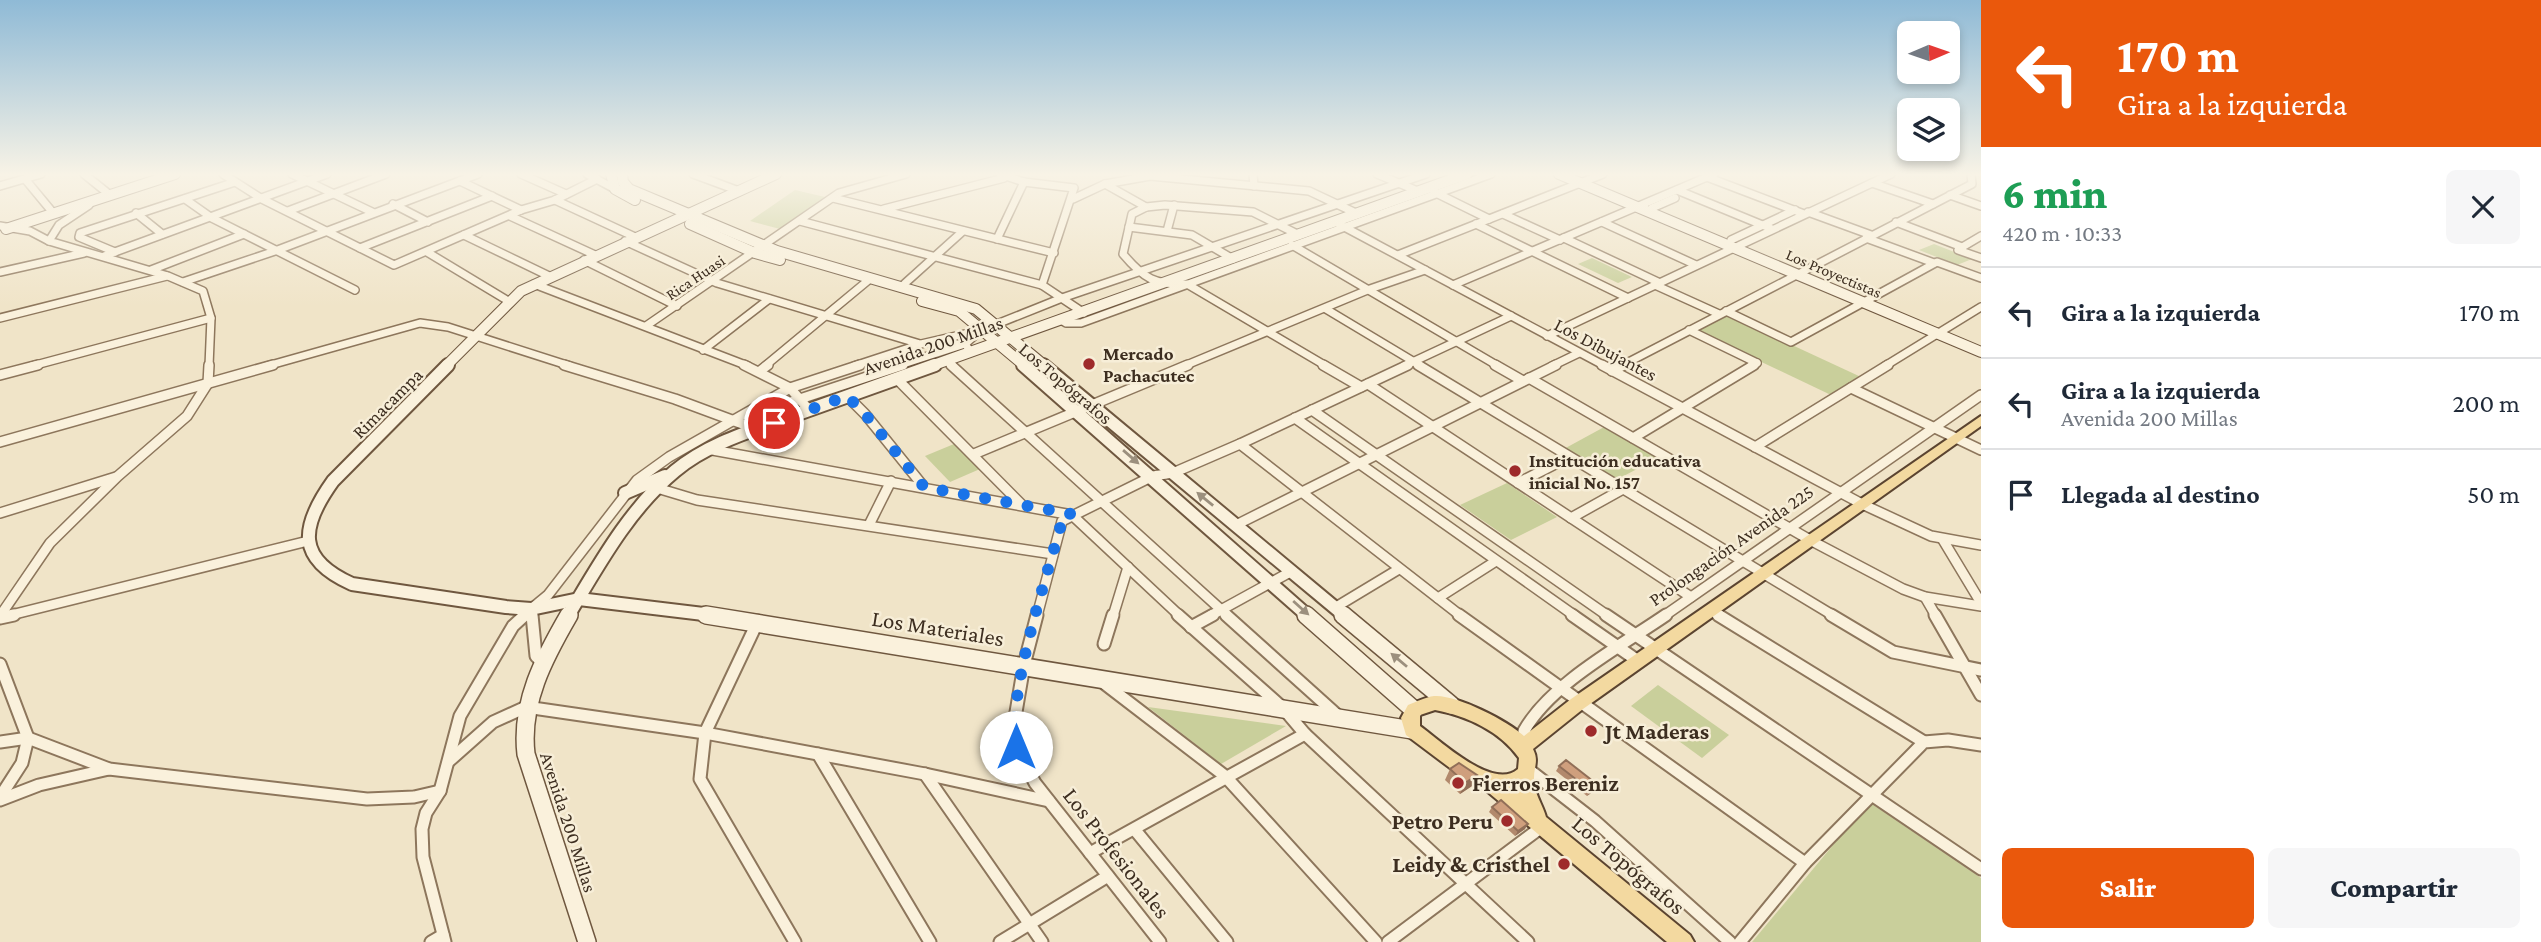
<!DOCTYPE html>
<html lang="es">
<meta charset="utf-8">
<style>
body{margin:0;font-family:"Crimson Pro",serif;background:#f6f6f7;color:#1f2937;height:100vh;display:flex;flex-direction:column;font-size:26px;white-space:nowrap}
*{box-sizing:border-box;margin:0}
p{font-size:23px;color:#747a83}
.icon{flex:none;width:38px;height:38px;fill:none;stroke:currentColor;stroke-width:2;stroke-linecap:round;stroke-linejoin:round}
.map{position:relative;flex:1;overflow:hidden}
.details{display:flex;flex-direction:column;background:#fff;width:560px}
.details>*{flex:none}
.guide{background:#ea580c;color:#fff;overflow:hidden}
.needle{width:46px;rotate:88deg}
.fabs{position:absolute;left:1897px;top:21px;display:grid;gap:14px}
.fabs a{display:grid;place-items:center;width:63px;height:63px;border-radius:10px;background:#fff;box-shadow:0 4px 10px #0003;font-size:35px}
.pin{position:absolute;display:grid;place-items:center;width:60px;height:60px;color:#fff;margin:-30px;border:4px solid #fff;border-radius:50%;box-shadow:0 2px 7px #0007}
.me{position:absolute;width:77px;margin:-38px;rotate:0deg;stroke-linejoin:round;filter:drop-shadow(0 0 5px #0008)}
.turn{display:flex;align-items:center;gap:24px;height:147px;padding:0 21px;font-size:32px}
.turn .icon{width:91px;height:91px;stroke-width:2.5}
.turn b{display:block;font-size:49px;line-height:60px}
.round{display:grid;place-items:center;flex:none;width:74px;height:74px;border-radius:10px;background:#f6f6f7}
.summary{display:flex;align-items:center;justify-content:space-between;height:119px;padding:0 21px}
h1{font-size:42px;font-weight:800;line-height:52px;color:#1e9e55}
.primary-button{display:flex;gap:14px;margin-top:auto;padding:14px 21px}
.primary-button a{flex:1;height:80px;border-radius:10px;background:#ea580c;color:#fff;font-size:28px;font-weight:800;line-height:80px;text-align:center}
.primary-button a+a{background:#f6f6f7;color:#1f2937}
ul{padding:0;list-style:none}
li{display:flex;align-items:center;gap:21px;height:91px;padding:0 21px;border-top:2px solid #e0e1e3}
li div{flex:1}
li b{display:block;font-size:26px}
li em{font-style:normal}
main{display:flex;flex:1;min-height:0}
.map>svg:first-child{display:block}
</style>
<main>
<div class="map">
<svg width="1981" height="942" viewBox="0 0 1981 942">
<rect width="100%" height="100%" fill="#f0e4c8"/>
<g fill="#c9cf9b">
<polygon points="795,190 825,197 780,229 750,221"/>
<polygon points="1934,244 1972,259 1957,265 1919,250"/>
<polygon points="1592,258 1632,277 1618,283 1578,264"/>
<polygon points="1727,315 1861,377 1831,395 1696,331"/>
<polygon points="1606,426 1660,457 1616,480 1562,450"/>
<polygon points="954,444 980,469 950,482 925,456"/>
<polygon points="1507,483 1557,517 1511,540 1460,505"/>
<polygon points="1658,685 1729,735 1702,758 1631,706"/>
<polygon points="1148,707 1286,726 1221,764"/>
<polygon points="1869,802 1981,878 1981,942 1752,942"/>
</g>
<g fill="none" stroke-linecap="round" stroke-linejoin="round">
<g stroke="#8d765c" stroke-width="10">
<g id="street-far2">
<polyline points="84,174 110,195"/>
<polyline points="223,174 262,199 394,265 521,210 555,200 597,179"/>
<polyline points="292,174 372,212"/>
<polyline points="521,174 566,194"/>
<polyline points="587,174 615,189"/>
<polyline points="693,174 739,191"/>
<polyline points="1000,174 1024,182 1074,188 1042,285 1084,313"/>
<polyline points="1253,174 1254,186"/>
<polyline points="1377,174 1420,192"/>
<polyline points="1707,177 1804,214"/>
<polyline points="25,179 54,214"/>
<polyline points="460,181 521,210"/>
<polyline points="1872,183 1933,204"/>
<polyline points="1105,184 1146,207"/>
<polyline points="0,186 41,174"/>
<polyline points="1677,190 1772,229"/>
<polyline points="1434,192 1489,219"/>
<polyline points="1950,195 1981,206"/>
<polyline points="833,198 1054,253"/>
<polyline points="185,199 212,218 355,290"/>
<polyline points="1073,199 1105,184 1150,176 1309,191 1358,214"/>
<polyline points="555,200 635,237"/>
<polyline points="393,204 428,222"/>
<polyline points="89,205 59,225 49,241 168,276 203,291 211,318 209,366"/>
<polyline points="1652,208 1675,198"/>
<polyline points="884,209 1004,178"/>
<polyline points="288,211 386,174"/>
<polyline points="1808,212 1871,235"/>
<polyline points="136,213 162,234"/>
<polyline points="1503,214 1560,240"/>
<polyline points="510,216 595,255"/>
<polyline points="800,221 1042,285"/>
<polyline points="1335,222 1605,366"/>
<polyline points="1602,222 1696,265"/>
<polyline points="1896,222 1962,247"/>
<polyline points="1476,224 1628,298"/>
<polyline points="0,226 30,231 49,241"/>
<polyline points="1129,227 1192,235 1233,259"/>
<polyline points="1167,231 1174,205"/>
<polyline points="464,235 549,276"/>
<path d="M1299,235L1253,212L1165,205L1146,207L1132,214L1123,254C1144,279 1155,285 1187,284L1326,366"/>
<polyline points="1564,238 1660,283"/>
<polyline points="1866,238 1934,263"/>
<polyline points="997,239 1024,182"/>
<polyline points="1731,240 1795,210"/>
<polyline points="625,241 717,283 920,344"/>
<polyline points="1292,245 1498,366"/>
<polyline points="360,248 492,196"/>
<polyline points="1959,249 1981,236"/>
<polyline points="1958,250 1981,258"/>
<polyline points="115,252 79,237 80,233 235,182"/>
<polyline points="427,252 510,302"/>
<polyline points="1398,255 1603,174"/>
<polyline points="104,256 327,174"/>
<polyline points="584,260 677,306"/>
<polyline points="151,270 244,234"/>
<polyline points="0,272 84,253"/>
<polyline points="183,282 275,251 478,174"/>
<polyline points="534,284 748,366"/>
<polyline points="1453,285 1714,174"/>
<polyline points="1655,285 1719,314"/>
<polyline points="902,286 963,231"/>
<polyline points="1326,309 1421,366"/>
<polyline points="1726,311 1791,342 1937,262 1981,278"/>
<polyline points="0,318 167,276"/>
<polyline points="1061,320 1066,323 1081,323 1491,174"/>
<polyline points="646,326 839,193 906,174"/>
<polyline points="1689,330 1757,363"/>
<polyline points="1547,336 1891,174"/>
<polyline points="938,344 965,344 971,352"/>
<polyline points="703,350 769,299"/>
<polyline points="946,360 953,366"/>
<polyline points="32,366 211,318"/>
<polyline points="267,366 420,323 448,327 570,366"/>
<polyline points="765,366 871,278"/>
<polyline points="854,366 921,344 982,330 1062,298 1426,174"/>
<polyline points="897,366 965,344 980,331"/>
<polyline points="1184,366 1370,289 1425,270"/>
<polyline points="1404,366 1511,316"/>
<polyline points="1552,366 1579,353"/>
<polyline points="1621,366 1972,184 1971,174"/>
<polyline points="1751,366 1757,363"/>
<polyline points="1885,366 1981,307"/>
</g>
</g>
<g stroke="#8d765c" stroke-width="12">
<g id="street-far1">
<polyline points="564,365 675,399 756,429"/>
<polyline points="744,365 790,388 809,410"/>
<polyline points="951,365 1228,616"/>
<polyline points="1323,365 1361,387"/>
<polyline points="1418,365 1834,616"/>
<polyline points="1495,365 1523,381"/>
<polyline points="1602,365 1862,504 1931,536 1981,545"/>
<polyline points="760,371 768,365"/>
<polyline points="1612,371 1624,365"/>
<polyline points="0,375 38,365"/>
<polyline points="1529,378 1810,540 1903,589 1925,597 1981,606"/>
<polyline points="897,379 1021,504"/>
<polyline points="1368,384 1691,597"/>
<polyline points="1851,388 1981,450"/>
<polyline points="847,396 865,414 924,487"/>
<polyline points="1312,410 1608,616"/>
<polyline points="748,416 903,365"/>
<polyline points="1295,418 1575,616"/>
<polyline points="1633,438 1754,365"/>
<polyline points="0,442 273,365"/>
<polyline points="1240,444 1461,616"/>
<polyline points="1755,447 1888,365"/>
<polyline points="707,449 1072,515 1180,616"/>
<polyline points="974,454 1188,365"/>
<polyline points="1518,483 1569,457"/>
<polyline points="657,488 697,500 1053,554"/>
<polyline points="0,513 116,477"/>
<polyline points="1571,518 1623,489"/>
<polyline points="869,525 891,481"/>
<polyline points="1236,525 1556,365"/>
<polyline points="1943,540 1981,603"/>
<polyline points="1925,597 1936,616"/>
<polyline points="1438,598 1496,561"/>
<polyline points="1336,607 1399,569"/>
<polyline points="1711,610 1721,616"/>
<polyline points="0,616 50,543 118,476 187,416 208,383 209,365"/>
<polyline points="7,616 308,541"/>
<polyline points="523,616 531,609"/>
<polyline points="532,616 531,609 548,595 637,480 669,457 790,388 860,365"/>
<polyline points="1037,616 1062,521 1153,476 1173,473 1240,444 1408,365"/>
<polyline points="1113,616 1128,567"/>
<polyline points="1210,616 1292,571"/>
<polyline points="1664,616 1981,395"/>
</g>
</g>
<g stroke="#8d765c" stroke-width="15">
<g id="street">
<polyline points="532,615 536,656 543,663"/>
<polyline points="1037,615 1024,665 1015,718 1016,747 1035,783 1160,942"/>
<polyline points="1178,615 1283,708 1305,734 1528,942"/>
<polyline points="1226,615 1336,714"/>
<polyline points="1459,615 1805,863"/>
<polyline points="1572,615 1638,661"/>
<polyline points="1606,615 1981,869"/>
<polyline points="1718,615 1924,742"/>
<polyline points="1831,615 1893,652 1981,670"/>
<polyline points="1935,615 1981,695"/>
<polyline points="0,617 2,615"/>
<polyline points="0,618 14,615"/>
<polyline points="758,621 705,733 700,779 795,942"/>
<polyline points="1191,627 1213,615"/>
<polyline points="1104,644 1113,615"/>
<polyline points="0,664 28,738 22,763 0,797"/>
<polyline points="1105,684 1225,776 1376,942"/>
<polyline points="0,742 28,738 109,769 367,799 414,797 440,791"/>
<path d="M1529,742L1524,731C1550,684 1621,646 1666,615"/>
<polyline points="818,754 930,942"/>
<polyline points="449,761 493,722 526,707 705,733 925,774 1049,801"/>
<polyline points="1528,769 1595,821 1730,942"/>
<polyline points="925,774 1042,942"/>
<polyline points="0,800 39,785 109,769"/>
<polyline points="1135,830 1227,942"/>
<polyline points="1090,853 1305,734"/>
<polyline points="431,942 443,935"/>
<polyline points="445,942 423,857 422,829 426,813 440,791 460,716 513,626 525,615"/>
<polyline points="1000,942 1108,876"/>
<polyline points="1388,942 1543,826"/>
<polyline points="1740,942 1805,863 1924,742 1948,740 1981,745"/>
</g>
</g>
<g stroke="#6f573f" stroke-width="12">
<g id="secondary-far2">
<polyline points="611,174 615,189 635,200"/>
<polyline points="622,174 623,182 629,189 777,251 976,309 1045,366"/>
<polyline points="1559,174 1981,352"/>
<polyline points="690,224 755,253 780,260"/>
<polyline points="6,229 175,174"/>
<polyline points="922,301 959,311 1025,366"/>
<polyline points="446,366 521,291 776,174"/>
<polyline points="931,366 1467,174"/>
</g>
</g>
<g stroke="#6f573f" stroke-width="16">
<g id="secondary-far1">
<path d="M448,365L333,481C300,527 296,559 352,584L506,607L531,609L579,599L720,616"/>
<polyline points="1023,365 1308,616"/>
<polyline points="1043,365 1345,616"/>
<polyline points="625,493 665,476"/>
<path d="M568,616C598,566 629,509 675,471C708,443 754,430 795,415C842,398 889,381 935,365"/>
</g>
</g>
<g stroke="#6f573f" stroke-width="20">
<g id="secondary">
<path d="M569,615C544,658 520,703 526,754L587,942"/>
<polyline points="706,615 1412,730"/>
<polyline points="1306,615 1414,710"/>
<polyline points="1343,615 1451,705"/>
</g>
</g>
<g stroke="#5b4430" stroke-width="4">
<path id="primary" d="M1981,416V426L1583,709L1533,749C1539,761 1534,766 1534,778C1533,792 1543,805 1546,817L1690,935L1694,942H1667L1483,788L1454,771L1406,735L1401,718L1408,705C1416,702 1426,697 1434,696C1456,694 1508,721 1524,736L1571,699ZM1435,710C1467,716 1500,731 1519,758L1518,769C1493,791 1441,741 1420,726V715Z"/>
</g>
<use href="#street-far2" stroke="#faf1dc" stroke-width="7"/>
<use href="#street-far1" stroke="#faf1dc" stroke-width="9"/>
<use href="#street" stroke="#faf1dc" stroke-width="11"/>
<use href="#secondary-far2" stroke="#faf1dc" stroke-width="10"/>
<use href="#secondary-far1" stroke="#faf1dc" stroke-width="12"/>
<use href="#secondary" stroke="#faf1dc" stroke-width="17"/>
<use href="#primary" fill="#f3d9a0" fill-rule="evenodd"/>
</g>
<g fill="#b2896c">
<polygon points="1559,766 1598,785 1595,790 1587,796 1556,771"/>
<polygon points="1450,769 1472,786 1460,794 1445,780"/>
<polygon points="1492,807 1525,829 1515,836 1489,812"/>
</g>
<g fill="#916f58">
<polygon points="1477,775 1472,786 1460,794 1465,783"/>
<polygon points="1598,785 1595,790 1587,796 1591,791"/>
<polygon points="1528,824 1525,829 1515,836 1518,831"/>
</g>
<g fill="#cf9f7d" stroke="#916f58" stroke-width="2">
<polygon points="1566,760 1598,785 1591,791 1559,766"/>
<polygon points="1459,763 1477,775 1465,783 1450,769"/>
<polygon points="1501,800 1528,824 1518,831 1492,807"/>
</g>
<defs><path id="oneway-solid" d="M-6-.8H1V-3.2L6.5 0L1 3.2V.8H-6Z" transform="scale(1.75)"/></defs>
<g fill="#9c907e">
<use href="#oneway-solid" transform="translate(1131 457) rotate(41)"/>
<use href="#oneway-solid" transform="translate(1205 499) rotate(-141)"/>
<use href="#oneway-solid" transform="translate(1301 608) rotate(42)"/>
<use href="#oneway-solid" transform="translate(1399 660) rotate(-140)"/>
</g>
<linearGradient id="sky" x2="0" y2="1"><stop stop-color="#8fbad6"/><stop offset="0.57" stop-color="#f8f3e6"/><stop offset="1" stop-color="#f8f3e6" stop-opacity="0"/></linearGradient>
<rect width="1981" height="306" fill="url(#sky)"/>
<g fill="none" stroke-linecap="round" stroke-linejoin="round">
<path stroke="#1a73e8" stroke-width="12" stroke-dasharray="0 21.6" d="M774,423L847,396L865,414L924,487L1072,514L1062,521C1047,577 1007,692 1016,747"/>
</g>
<g fill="#9e2a2b" stroke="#f7eed8" stroke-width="2.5">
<circle cx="1089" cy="364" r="7"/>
<circle cx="1515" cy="471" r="7"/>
<circle cx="1591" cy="731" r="7"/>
<circle cx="1458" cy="783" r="7"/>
<circle cx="1507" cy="821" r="7"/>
<circle cx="1564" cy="864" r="7"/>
</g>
<g text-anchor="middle" stroke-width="5" stroke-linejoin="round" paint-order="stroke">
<g font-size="16" fill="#3d2e20" stroke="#f7eed8">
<text transform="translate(1834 273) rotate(23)" y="6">Los Proyectistas</text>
<text transform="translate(695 277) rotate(-34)" y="6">Rica Huasi</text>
</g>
<g font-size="19" fill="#3d2e20" stroke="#f7eed8">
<text transform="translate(933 345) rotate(-19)" y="7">Avenida 200 Millas</text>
<text transform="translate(1606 349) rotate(28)" y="7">Los Dibujantes</text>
<text transform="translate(1066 383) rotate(40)" y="7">Los Topógrafos</text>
<text transform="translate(387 403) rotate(-45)" y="7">Rimacampa</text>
<text transform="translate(1731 545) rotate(-35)" y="7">Prolongación Avenida 225</text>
<text transform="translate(569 822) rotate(72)" y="7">Avenida 200 Millas</text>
</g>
<g font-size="19" font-weight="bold" fill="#3d2e20" stroke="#f7eed8" text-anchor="start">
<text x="1103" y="360">Mercado<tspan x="1103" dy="22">Pachacutec</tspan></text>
<text x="1529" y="467">Institución educativa<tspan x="1529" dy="22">inicial No. 157</tspan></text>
</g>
<g font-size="23" fill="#3d2e20" stroke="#f7eed8">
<text transform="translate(938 628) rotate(9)" y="8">Los Materiales</text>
<text transform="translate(1117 853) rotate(52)" y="8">Los Profesionales</text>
<text transform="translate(1629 865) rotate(40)" y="8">Los Topógrafos</text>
</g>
<g font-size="23" font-weight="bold" fill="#3d2e20" stroke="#f7eed8" text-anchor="start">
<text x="1605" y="739">Jt Maderas</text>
<text x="1472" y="791">Fierros Bereniz</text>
<text x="1493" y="829" text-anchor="end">Petro Peru</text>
<text x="1550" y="872" text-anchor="end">Leidy &amp; Cristhel</text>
</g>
</g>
</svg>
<div class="fabs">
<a><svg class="needle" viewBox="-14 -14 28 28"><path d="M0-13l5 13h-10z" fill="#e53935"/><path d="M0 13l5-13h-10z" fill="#747a83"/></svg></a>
<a><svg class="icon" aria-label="layers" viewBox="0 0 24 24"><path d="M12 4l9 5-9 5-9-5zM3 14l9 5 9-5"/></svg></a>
</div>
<div class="pin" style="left:774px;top:423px;background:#d93025"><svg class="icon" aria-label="arrive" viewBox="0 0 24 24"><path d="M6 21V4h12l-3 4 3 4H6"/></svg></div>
<svg class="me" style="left:1016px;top:747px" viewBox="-20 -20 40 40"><circle r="19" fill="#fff"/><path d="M0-13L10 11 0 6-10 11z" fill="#1a73e8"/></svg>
</div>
<section class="details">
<div class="guide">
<div class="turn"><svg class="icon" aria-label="left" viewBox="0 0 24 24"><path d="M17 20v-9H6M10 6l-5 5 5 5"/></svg><div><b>170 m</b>Gira a la izquierda</div></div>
</div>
<div class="summary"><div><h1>6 min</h1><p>420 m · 10:33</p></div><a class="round"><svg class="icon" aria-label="close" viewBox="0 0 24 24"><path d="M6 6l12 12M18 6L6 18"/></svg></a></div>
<ul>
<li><svg class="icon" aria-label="left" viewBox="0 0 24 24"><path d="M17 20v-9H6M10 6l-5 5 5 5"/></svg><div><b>Gira a la izquierda</b></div><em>170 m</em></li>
<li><svg class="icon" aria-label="left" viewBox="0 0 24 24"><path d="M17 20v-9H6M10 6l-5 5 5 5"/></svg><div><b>Gira a la izquierda</b><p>Avenida 200 Millas</p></div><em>200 m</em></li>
<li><svg class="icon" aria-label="arrive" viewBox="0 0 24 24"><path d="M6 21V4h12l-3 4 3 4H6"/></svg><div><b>Llegada al destino</b></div><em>50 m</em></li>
</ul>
<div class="primary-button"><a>Salir</a><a>Compartir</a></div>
</section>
</main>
